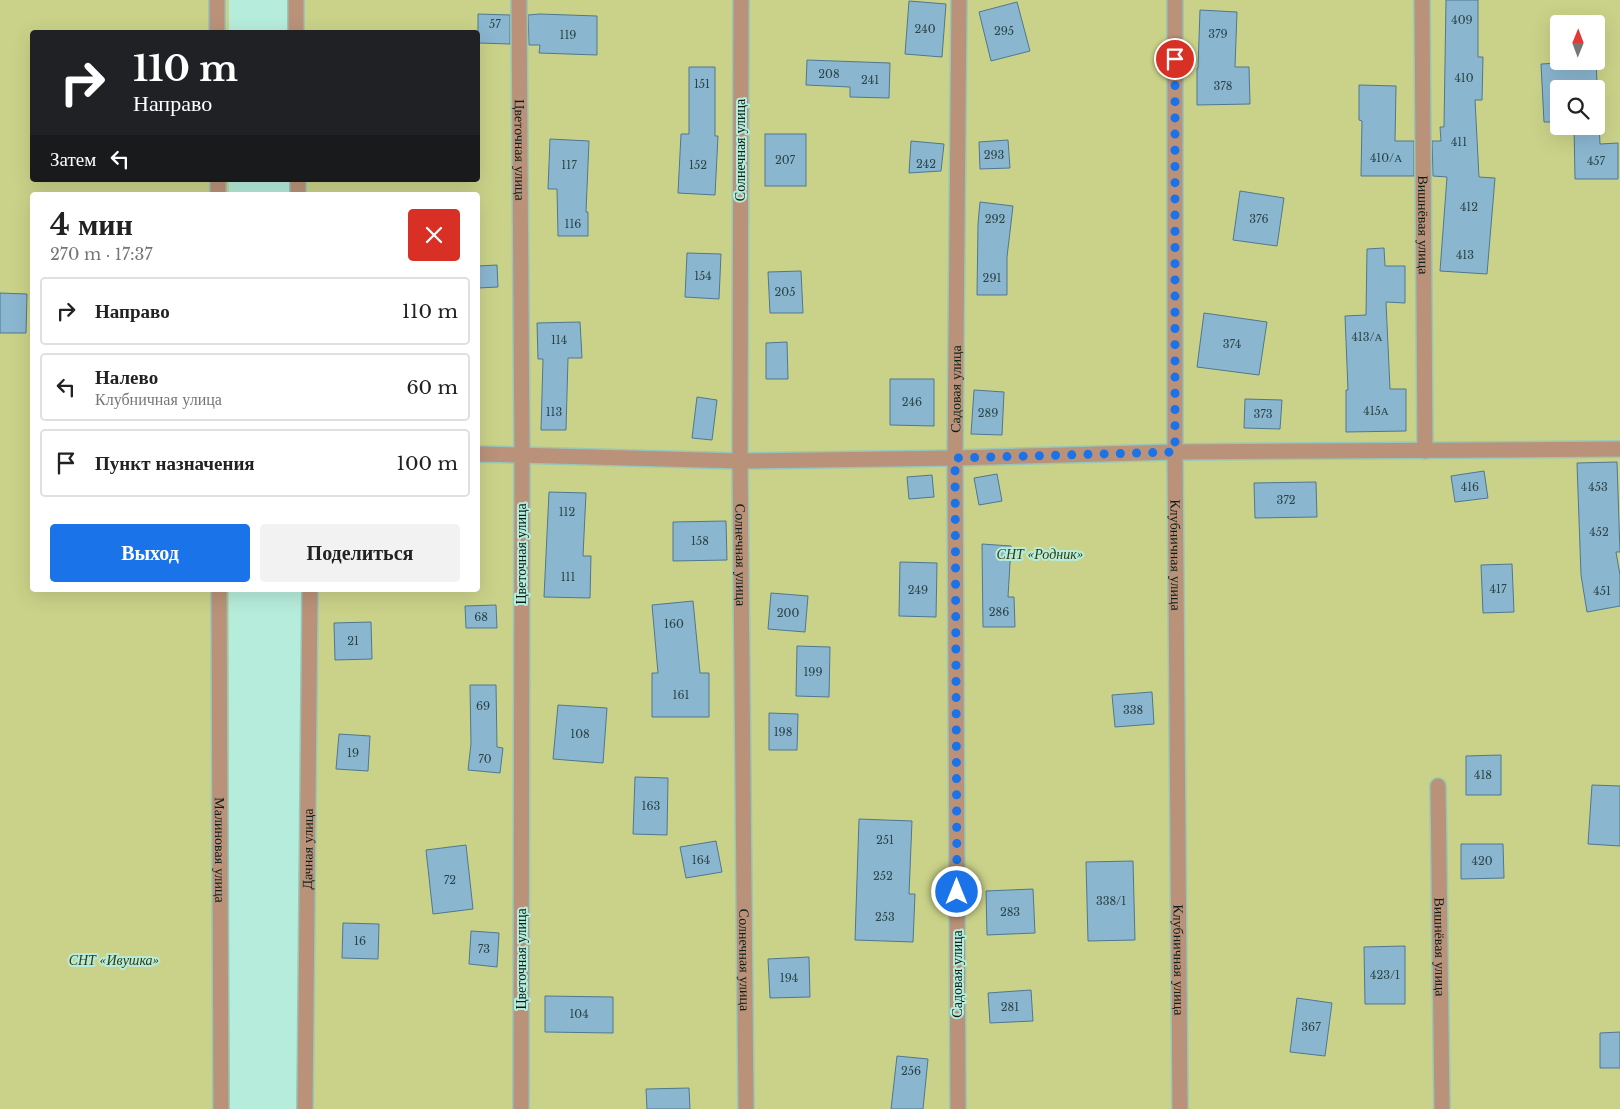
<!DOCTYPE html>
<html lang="ru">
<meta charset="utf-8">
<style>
body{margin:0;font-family:"Libre Baskerville",serif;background:#f2f2f2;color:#222;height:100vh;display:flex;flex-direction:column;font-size:19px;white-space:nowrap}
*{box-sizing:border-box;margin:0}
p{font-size:16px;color:#767676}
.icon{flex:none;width:28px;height:28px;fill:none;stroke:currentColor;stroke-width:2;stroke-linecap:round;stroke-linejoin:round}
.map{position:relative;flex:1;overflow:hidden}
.sheet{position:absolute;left:30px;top:192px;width:450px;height:400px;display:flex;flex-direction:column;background:#fff;border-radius:5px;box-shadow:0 5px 20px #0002}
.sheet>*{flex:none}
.guide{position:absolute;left:30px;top:30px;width:450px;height:152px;border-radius:5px;box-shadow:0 5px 20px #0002;background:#202124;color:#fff;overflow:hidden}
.needle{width:32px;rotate:1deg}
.controls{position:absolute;left:1550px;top:15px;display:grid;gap:10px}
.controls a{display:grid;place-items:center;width:55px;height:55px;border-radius:5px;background:#fff;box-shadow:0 5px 20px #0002;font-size:25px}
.pin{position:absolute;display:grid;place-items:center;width:42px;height:42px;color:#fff;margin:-21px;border:2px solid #fff;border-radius:50%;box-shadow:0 1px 5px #0007}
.me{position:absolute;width:55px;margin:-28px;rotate:0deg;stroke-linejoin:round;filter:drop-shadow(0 0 4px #0008)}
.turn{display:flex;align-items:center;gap:18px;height:105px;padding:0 20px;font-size:22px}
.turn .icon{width:65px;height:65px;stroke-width:2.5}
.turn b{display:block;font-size:35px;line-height:42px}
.then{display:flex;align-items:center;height:48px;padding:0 20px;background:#0003;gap:10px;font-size:19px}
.round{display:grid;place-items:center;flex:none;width:52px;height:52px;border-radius:5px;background:#f2f2f2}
.summary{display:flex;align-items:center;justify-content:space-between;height:85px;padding:0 20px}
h1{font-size:30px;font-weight:700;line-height:38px}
.cta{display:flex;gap:10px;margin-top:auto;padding:10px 20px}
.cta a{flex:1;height:58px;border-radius:5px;background:#1a73e8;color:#fff;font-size:20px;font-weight:700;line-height:58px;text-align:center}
.cta a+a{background:#f2f2f2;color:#222}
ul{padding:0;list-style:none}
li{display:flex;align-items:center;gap:15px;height:68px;margin:0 10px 8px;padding:0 10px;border:2px solid #e0e0e0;border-radius:5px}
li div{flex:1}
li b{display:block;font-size:19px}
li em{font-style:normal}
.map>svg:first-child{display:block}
</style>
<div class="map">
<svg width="1620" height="1109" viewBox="0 0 1620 1109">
<rect width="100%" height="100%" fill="#b6ecdb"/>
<g fill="#cad289" fill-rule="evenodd">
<polygon points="0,0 229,0 229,32 32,32 32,180 229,180 229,195 32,195 32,590 229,590 229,1109 0,1109"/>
<path d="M296,0H1620V1109H306L301,590H478V195H298V180H478V32H296ZM1559,24H1596V61H1559ZM1559,89H1596V126H1559Z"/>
</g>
<g fill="#8bb6d0" stroke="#4e788f">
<polygon points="1446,0 1478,0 1478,57 1483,57 1482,100 1475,100 1479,177 1495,178 1487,274 1440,271 1447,177 1433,176 1432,141 1441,141 1440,127 1444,127"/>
<polygon points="909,1 946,4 942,57 905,54"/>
<polygon points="1017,2 1030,51 991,61 979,12"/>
<polygon points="1200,10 1237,12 1235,67 1249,67 1250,104 1197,105 1197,68 1198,68"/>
<polygon points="478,14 510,15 510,44 478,43"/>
<polygon points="540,14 597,16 597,55 539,53 540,45 529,45 528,15"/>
<polygon points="807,60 890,63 889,98 850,97 850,87 806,85"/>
<polygon points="1596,61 1600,144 1618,143 1618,179 1575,179 1574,126 1596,126 1596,89 1559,89 1559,122 1544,122 1541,64"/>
<polygon points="689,67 715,67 715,136 718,136 715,195 678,193 681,134 689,134"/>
<polygon points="1359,85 1396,86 1395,141 1414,141 1414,176 1361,176 1362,121 1359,120"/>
<rect x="765" y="134" width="41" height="52"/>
<polygon points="550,139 589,141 586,212 588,212 588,236 558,236 557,189 548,189"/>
<polygon points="1008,140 1010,168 980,169 979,142"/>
<polygon points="911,141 944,144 941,171 909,173"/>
<polygon points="1240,191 1284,198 1277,246 1233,240"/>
<polygon points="980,202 1013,206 1007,257 1007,295 977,295 978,224"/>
<polygon points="1384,248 1385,266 1405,266 1405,303 1386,302 1390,389 1406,389 1406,431 1346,432 1346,390 1348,390 1345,316 1366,315 1367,249"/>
<polygon points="687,253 721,254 719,299 685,297"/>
<polygon points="497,265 498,287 478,288 478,266"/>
<polygon points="801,271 803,313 770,313 768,272"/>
<polygon points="0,293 27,294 26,333 0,333"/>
<polygon points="1204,313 1267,322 1259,375 1197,367"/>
<polygon points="580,322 582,358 568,358 566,430 541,430 543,359 538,359 537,323"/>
<polygon points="787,342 788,379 766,379 766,343"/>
<polygon points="890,379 934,379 934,426 890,425"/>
<polygon points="974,390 1004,392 1002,435 971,434"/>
<polygon points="697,397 717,400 712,440 692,438"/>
<polygon points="1245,399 1282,400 1280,429 1244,428"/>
<polygon points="1617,462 1620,552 1616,552 1620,575 1620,606 1587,612 1581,575 1577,463"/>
<polygon points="1484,471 1488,498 1455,502 1451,476"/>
<polygon points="997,474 1002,501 979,505 974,478"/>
<polygon points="932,475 934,497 909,499 907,477"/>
<polygon points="1316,482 1317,517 1255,518 1254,483"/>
<polygon points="549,492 586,493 583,556 591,556 590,598 544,597"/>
<polygon points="726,521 727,560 673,561 673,522"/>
<polygon points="982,544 1011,546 1008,597 1014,597 1015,627 983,627"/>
<polygon points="900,562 937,563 936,617 899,616"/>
<polygon points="1512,564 1514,612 1483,613 1481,565"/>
<polygon points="771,593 808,596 805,632 768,629"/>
<polygon points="693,601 700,673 709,673 709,717 652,717 652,673 658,673 652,605"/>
<polygon points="496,605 497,628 466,628 465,606"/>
<polygon points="371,622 372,659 335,660 334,623"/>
<polygon points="797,646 830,647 829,697 796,696"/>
<polygon points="470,685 496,685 497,747 503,748 500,773 468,770 471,744"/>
<polygon points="1152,692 1154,724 1115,727 1112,695"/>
<polygon points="558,705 607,708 603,763 553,759"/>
<polygon points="769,713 798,714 797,750 769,750"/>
<polygon points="339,734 370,736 368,771 336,769"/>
<polygon points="1501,755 1501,795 1466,795 1466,756"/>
<polygon points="635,777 668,778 667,835 633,834"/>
<polygon points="1592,785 1620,786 1620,846 1588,844"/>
<polygon points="859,819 912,821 909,894 915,894 913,942 855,940"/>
<polygon points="716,841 722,872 686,878 680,847"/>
<polygon points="1461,844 1503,844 1504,878 1461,879"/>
<polygon points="466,845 473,909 433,914 426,850"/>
<polygon points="1133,861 1135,940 1088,941 1086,862"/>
<polygon points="1033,889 1035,933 987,935 986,891"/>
<polygon points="343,923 379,924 378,959 342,958"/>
<polygon points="471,931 499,933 497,967 469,964"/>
<polygon points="1405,946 1405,1004 1365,1004 1364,947"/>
<polygon points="809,957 810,997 770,998 768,959"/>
<polygon points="1031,990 1033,1021 990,1023 988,993"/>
<polygon points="545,996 613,997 613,1033 545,1032"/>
<polygon points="1297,998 1332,1003 1325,1056 1290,1052"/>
<polygon points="1620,1032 1620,1068 1600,1068 1600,1033"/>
<polygon points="897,1056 928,1059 923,1109 891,1109"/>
<polygon points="689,1088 690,1109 647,1109 646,1089"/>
</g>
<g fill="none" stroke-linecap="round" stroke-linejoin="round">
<g stroke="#97c7b8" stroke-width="18">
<g id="street">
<polyline points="217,0 217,32"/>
<polyline points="296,0 296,32"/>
<path id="s1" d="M519,0L522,456L521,1109"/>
<path id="s2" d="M741,0L740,461L746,1109"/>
<path id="s3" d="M1175,0V452L1180,1109"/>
<path id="s4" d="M1422,0L1425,451"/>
<polyline points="218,180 218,195"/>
<polyline points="298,180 298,195"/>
<polyline points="478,454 740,461 955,458 1175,452 1620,449"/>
<path id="s5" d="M219,590L221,1109"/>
<path id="s6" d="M1438,786L1442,1109"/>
<path id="s7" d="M305,1109L310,590"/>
<path id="s8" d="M958,1109L955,458L959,0"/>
</g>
</g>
<use href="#street" stroke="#ba9279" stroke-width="15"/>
</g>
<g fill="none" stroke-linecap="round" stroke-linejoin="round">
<polyline stroke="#1a73e8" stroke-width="9" stroke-dasharray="0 16.2" points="957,892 955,458 1175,452 1175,59"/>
</g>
<g text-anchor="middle" stroke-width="4" stroke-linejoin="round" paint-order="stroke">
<g font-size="11" fill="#2a4446">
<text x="1462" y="24">409</text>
<text x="495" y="28">57</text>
<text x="925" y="33">240</text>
<text x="1004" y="35">295</text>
<text x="1218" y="38">379</text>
<text x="568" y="39">119</text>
<text x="829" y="78">208</text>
<text x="1464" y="82">410</text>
<text x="870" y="84">241</text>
<text x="702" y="88">151</text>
<text x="1223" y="90">378</text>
<text x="1459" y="146">411</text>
<text x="994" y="159">293</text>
<text x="1386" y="162">410/А</text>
<text x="785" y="164">207</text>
<text x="1596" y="165">457</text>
<text x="926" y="168">242</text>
<text x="569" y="169">117</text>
<text x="698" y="169">152</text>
<text x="1469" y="211">412</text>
<text x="995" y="223">292</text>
<text x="1259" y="223">376</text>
<text x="573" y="228">116</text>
<text x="1465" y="259">413</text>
<text x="703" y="280">154</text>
<text x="992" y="282">291</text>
<text x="785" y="296">205</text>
<text x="1367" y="341">413/А</text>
<text x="559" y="344">114</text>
<text x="1232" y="348">374</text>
<text x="912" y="406">246</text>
<text x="1376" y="415">415А</text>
<text x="554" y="416">113</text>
<text x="988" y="417">289</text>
<text x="1263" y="418">373</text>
<text x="1470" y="491">416</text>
<text x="1598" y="491">453</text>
<text x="1286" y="504">372</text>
<text x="567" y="516">112</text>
<text x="1599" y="536">452</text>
<text x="700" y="545">158</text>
<text x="568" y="581">111</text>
<text x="1498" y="593">417</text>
<text x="918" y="594">249</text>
<text x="1602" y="595">451</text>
<text x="999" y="616">286</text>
<text x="788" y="617">200</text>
<text x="481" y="621">68</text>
<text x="674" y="628">160</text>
<text x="353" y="645">21</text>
<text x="813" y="676">199</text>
<text x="681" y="699">161</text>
<text x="483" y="710">69</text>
<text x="1133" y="714">338</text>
<text x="783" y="736">198</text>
<text x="580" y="738">108</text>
<text x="353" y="757">19</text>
<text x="485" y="763">70</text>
<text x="1483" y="779">418</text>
<text x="651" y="810">163</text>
<text x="885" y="844">251</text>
<text x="701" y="864">164</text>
<text x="1482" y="865">420</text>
<text x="883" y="880">252</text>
<text x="450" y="884">72</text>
<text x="1111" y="905">338/1</text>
<text x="1010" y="916">283</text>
<text x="885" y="921">253</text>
<text x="360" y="945">16</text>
<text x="484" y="953">73</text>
<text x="1385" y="979">423/1</text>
<text x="789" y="982">194</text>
<text x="1010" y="1011">281</text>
<text x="579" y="1018">104</text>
<text x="1311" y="1031">367</text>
<text x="911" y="1075">256</text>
</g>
<g font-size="14" fill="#091e18" stroke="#b6ecdb">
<text dy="5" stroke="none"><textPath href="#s1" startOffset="150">Цветочная улица</textPath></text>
<text transform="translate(740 150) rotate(-90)" y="5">Солнечная улица</text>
<text dy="5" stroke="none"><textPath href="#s4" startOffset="225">Вишнёвая улица</textPath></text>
<text dy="5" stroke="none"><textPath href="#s8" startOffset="720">Садовая улица</textPath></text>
<text transform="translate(521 554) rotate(-90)" y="5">Цветочная улица</text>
<text dy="5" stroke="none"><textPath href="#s2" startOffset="555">Солнечная улица</textPath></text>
<text dy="5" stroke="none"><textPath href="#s3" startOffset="555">Клубничная улица</textPath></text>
<text dy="5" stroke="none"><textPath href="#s5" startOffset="260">Малиновая улица</textPath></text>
<text dy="5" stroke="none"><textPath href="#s7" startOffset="260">Дачная улица</textPath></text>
<text dy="5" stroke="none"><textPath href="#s6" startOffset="161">Вишнёвая улица</textPath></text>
<text transform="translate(521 959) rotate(-90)" y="5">Цветочная улица</text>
<text dy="5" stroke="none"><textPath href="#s2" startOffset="960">Солнечная улица</textPath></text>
<text dy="5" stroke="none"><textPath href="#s3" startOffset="960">Клубничная улица</textPath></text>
<text transform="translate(957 974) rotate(-90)" y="5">Садовая улица</text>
</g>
<g font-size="14" font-style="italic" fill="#34380a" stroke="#b6ecdb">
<text x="1040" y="559">СНТ «Родник»</text>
<text x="114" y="965">СНТ «Ивушка»</text>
</g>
</g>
</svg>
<div class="controls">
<a><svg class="needle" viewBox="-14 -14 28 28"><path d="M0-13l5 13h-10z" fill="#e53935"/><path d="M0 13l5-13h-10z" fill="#767676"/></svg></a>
<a><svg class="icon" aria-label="search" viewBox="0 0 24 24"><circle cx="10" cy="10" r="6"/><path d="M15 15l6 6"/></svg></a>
</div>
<div class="pin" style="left:1175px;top:59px;background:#d93025"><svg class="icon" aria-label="arrive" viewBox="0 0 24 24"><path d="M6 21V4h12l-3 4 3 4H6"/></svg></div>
<svg class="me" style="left:957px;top:892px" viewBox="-20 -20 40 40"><circle r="17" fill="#1a73e8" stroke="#fff" stroke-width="3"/><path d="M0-11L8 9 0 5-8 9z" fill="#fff"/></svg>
<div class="guide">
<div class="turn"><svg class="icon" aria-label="right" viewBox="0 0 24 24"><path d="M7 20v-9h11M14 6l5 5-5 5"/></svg><div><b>110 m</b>Направо</div></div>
<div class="then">Затем<svg class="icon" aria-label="left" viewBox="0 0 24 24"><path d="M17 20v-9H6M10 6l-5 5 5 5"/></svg></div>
</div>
<section class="sheet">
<div class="summary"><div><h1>4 мин</h1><p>270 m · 17:37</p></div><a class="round" style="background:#d93025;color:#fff"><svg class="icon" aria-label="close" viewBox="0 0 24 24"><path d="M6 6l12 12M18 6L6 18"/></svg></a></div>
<ul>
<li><svg class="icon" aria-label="right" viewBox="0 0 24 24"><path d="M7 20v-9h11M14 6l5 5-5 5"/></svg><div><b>Направо</b></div><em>110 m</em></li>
<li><svg class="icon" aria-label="left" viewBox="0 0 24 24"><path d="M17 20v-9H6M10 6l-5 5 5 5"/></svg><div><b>Налево</b><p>Клубничная улица</p></div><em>60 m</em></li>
<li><svg class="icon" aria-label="arrive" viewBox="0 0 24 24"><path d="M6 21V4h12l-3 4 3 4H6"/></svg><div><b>Пункт назначения</b></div><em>100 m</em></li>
</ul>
<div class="cta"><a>Выход</a><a>Поделиться</a></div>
</section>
</div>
